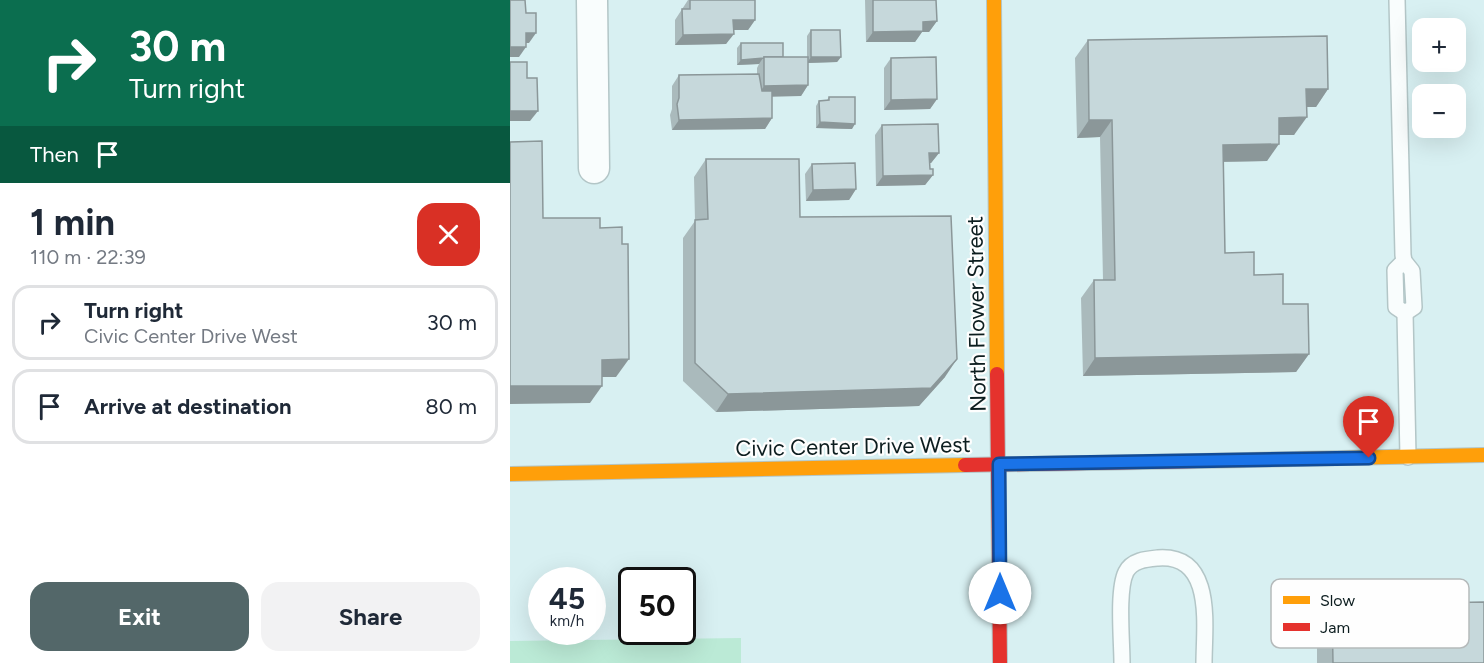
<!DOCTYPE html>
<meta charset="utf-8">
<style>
body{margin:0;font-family:Figtree,sans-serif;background:#f2f2f3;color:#1f2937;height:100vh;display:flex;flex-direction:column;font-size:22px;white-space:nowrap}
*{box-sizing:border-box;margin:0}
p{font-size:20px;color:#747a83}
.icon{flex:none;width:33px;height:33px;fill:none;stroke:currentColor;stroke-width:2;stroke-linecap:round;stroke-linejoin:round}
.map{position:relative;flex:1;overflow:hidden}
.side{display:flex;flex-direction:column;background:#fff;width:510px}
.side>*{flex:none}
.guide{background:#0b6e4f;color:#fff;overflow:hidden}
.tools{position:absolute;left:902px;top:18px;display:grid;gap:12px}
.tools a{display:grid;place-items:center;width:54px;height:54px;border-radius:12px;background:#fff;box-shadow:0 6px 24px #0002;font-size:30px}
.speed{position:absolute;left:18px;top:567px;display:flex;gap:12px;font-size:30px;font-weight:700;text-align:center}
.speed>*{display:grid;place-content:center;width:78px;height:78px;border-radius:50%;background:#fff;box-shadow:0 6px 24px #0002;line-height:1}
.speed small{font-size:15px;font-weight:400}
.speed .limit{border:3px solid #111;border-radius:9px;background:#fff;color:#111}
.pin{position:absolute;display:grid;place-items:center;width:51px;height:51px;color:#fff;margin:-62px -26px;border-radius:50% 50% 50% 0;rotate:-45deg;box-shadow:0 0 6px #0007}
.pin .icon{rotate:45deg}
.me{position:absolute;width:66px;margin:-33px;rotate:0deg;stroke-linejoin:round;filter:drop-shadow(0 0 4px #0008)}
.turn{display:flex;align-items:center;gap:21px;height:126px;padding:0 30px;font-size:27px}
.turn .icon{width:78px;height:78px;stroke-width:2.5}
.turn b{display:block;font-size:42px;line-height:51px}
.then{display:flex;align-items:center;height:57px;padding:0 30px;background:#0003;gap:12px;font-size:22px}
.round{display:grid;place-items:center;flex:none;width:63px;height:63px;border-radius:18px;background:#f2f2f3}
.overview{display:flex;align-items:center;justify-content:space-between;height:102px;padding:0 30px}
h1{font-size:36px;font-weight:700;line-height:45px}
.cta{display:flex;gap:12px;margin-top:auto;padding:12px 30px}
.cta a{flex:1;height:69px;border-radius:18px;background:#536769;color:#fff;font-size:24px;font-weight:700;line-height:69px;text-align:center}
.cta a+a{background:#f2f2f3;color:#1f2937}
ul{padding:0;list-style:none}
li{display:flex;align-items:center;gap:18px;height:75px;margin:0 12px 9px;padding:0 18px;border:3px solid #e0e1e3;border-radius:18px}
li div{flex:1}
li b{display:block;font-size:22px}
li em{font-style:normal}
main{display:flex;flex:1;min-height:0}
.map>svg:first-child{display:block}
</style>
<main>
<section class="side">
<div class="guide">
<div class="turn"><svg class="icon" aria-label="right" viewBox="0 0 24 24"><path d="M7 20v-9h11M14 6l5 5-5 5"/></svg><div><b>30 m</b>Turn right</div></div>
<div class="then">Then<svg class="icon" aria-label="arrive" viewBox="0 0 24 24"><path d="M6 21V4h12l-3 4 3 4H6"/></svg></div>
</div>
<div class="overview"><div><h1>1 min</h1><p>110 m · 22:39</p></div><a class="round" style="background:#d93025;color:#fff"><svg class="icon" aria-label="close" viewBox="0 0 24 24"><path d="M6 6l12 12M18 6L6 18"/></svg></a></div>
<ul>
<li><svg class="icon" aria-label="right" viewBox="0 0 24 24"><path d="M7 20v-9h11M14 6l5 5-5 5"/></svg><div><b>Turn right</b><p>Civic Center Drive West</p></div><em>30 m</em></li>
<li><svg class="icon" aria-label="arrive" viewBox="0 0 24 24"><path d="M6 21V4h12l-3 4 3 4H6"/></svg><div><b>Arrive at destination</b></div><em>80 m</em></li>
</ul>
<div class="cta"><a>Exit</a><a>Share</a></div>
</section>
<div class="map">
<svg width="974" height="663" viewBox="0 0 974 663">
<rect width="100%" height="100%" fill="#d8f0f2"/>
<polygon fill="#bbead6" points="231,638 231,663 0,663 0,641"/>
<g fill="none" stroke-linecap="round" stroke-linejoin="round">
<g stroke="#b3c6c7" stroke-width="18">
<g id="lane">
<polyline points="887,0 893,255 894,261 902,271 904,307 895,313"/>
<polyline points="894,261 885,270 886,307 895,313"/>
<polyline points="895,313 898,457"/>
<path d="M612,663C612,641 607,590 616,572C622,560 637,559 648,558C705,554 694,626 694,663"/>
</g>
</g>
<g stroke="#b3c6c7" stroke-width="33">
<polyline id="street" points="82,0 84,168"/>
</g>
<g stroke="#b3c6c7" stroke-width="16">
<g id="slow">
<polyline points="484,0 487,374"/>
<polyline points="689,461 974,455"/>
<polyline points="0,474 455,465"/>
</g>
</g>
<g stroke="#b3c6c7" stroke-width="16">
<g id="jam">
<polyline points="487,374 490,663"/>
<polyline points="455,465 689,461"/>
</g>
</g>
<use href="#lane" stroke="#f9fdfd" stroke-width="15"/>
<use href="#street" stroke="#f9fdfd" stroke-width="30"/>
<use href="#slow" stroke="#ff9f0a" stroke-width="14"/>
<use href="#jam" stroke="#e5322d" stroke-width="14"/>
</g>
<g fill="#aababc">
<polygon points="178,0 245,0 245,20 238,30 223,30 216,44 165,45 165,20"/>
<polygon points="355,0 426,0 427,21 419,32 412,32 405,42 356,42"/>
<polygon points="301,30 331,57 327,62 298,63 298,85 291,96 262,96 262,118 255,129 162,130 160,115 162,109 162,86 169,75 247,74 247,68 249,64 227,65 227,48 231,43 273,57 297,57 297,36"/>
<polygon points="578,40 818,89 806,107 797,107 784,135 769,135 757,161 713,162 715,253 744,275 773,304 799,354 786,372 573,376 571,298 584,280 593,280 590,137 567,138 565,58"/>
<polygon points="381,58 427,99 420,109 374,110 374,68"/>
<polygon points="319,97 342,129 306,128 306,106 309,101 317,100"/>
<polygon points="372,125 429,153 421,163 420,163 420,169 423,175 415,185 366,186 365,135"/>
<polygon points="196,159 290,217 435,377 409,406 206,412 173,381 173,238 185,221 184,177"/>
<polygon points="302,164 346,189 339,200 296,201 295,174"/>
<polygon points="822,605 974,663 807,663 807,627"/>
</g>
<g fill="#8b9799">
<polygon points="223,20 245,20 238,30 216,30"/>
<polygon points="427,21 419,32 412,32 405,42 356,42 363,32 413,22"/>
<polygon points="16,33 26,33 19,43 9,43"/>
<polygon points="224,34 216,44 165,45 173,35"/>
<polygon points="0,47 16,47 9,57 0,57"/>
<polygon points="301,57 331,57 327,62 297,63"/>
<polygon points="253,58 249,64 227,65 231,60"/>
<polygon points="298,85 291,96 247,97 254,86"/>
<polygon points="796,89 818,89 806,107 784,107"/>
<polygon points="427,99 420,109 374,110 381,100"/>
<polygon points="0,111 28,111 20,121 0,121"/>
<polygon points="797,117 784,135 756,135 769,118"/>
<polygon points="262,118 255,129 162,130 169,120"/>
<polygon points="579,120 602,120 590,137 567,138"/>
<polygon points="310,122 345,124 342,129 306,128"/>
<polygon points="769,144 757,161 700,162 713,145"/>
<polygon points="419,153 429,153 421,163 412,163"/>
<polygon points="423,175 415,185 366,186 373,176"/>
<polygon points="346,189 339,200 296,201 303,190"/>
<polygon points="799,354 786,372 573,376 585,358"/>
<polygon points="119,359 106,377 80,377 92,360"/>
<polygon points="447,359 435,377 409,406 206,412 218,394"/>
<polygon points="0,386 92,386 80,403 0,404"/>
</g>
<g fill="#c6d8db" stroke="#8b9799" stroke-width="1.5">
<polygon points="0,0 15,0 16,13 26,13 26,33 16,33 16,47 0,47"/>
<polygon points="180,0 245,0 245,20 223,20 224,34 173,35 172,9 180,9"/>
<polygon points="363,0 426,0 427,21 413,22 413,31 363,32"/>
<polygon points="301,30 330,30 331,57 301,57"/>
<polygon points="817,36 818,89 796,89 797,117 769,118 769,144 713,145 715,253 744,252 744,275 773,274 773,304 798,304 799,354 585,358 584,280 605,280 602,120 579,120 578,40"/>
<polygon points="231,43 273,43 273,57 254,57 254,58 231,60"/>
<polygon points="254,57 298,57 298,85 254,86"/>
<polygon points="426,57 427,99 381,100 381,58"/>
<polygon points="0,62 17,62 17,78 27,78 28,111 0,111"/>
<polygon points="249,74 252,91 262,91 262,118 169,120 167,104 169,98 169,75"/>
<polygon points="319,97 345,97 345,124 310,122 309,101 319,100"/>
<polygon points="428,124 429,153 419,153 420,169 423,169 423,175 373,176 372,125"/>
<polygon points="32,141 33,218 90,218 90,228 112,227 112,244 118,244 119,359 92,360 92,386 0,386 0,142"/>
<polygon points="196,159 289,159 290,217 441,216 447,359 421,388 218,394 185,363 185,220 198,219"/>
<polygon points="345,163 346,189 303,190 302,164"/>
<polygon points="974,602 974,663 823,663 822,605"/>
</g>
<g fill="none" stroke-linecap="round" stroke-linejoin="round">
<g stroke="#114b97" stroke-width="15">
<polyline id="route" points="490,593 489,464 859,458"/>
</g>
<use href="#route" stroke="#1a73e8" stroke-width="10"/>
</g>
<g text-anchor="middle" stroke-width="4.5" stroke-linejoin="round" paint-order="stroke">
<g font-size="22" fill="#0c1d1f" stroke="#fefefe">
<text transform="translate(466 314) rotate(-91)" y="8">North Flower Street</text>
<text transform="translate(343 446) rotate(-1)" y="8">Civic Center Drive West</text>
</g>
</g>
<rect x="761" y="579" width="198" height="69" rx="9" fill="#fefefe" stroke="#b5babb" stroke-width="1.5"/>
<rect x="773" y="596" width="27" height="8" fill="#ff9f0a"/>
<rect x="773" y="623" width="27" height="8" fill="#e5322d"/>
<g font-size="16" fill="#0c1d1f">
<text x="810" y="606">Slow</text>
<text x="810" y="633">Jam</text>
</g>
</svg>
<div class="tools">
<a>+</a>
<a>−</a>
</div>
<div class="speed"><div>45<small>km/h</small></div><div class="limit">50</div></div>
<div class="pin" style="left:859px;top:458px;background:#d93025"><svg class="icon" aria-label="arrive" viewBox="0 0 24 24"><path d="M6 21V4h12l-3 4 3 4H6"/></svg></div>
<svg class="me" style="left:490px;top:593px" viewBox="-20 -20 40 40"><circle r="19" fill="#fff"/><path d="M0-13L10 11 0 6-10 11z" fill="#1a73e8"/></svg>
</div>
</main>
